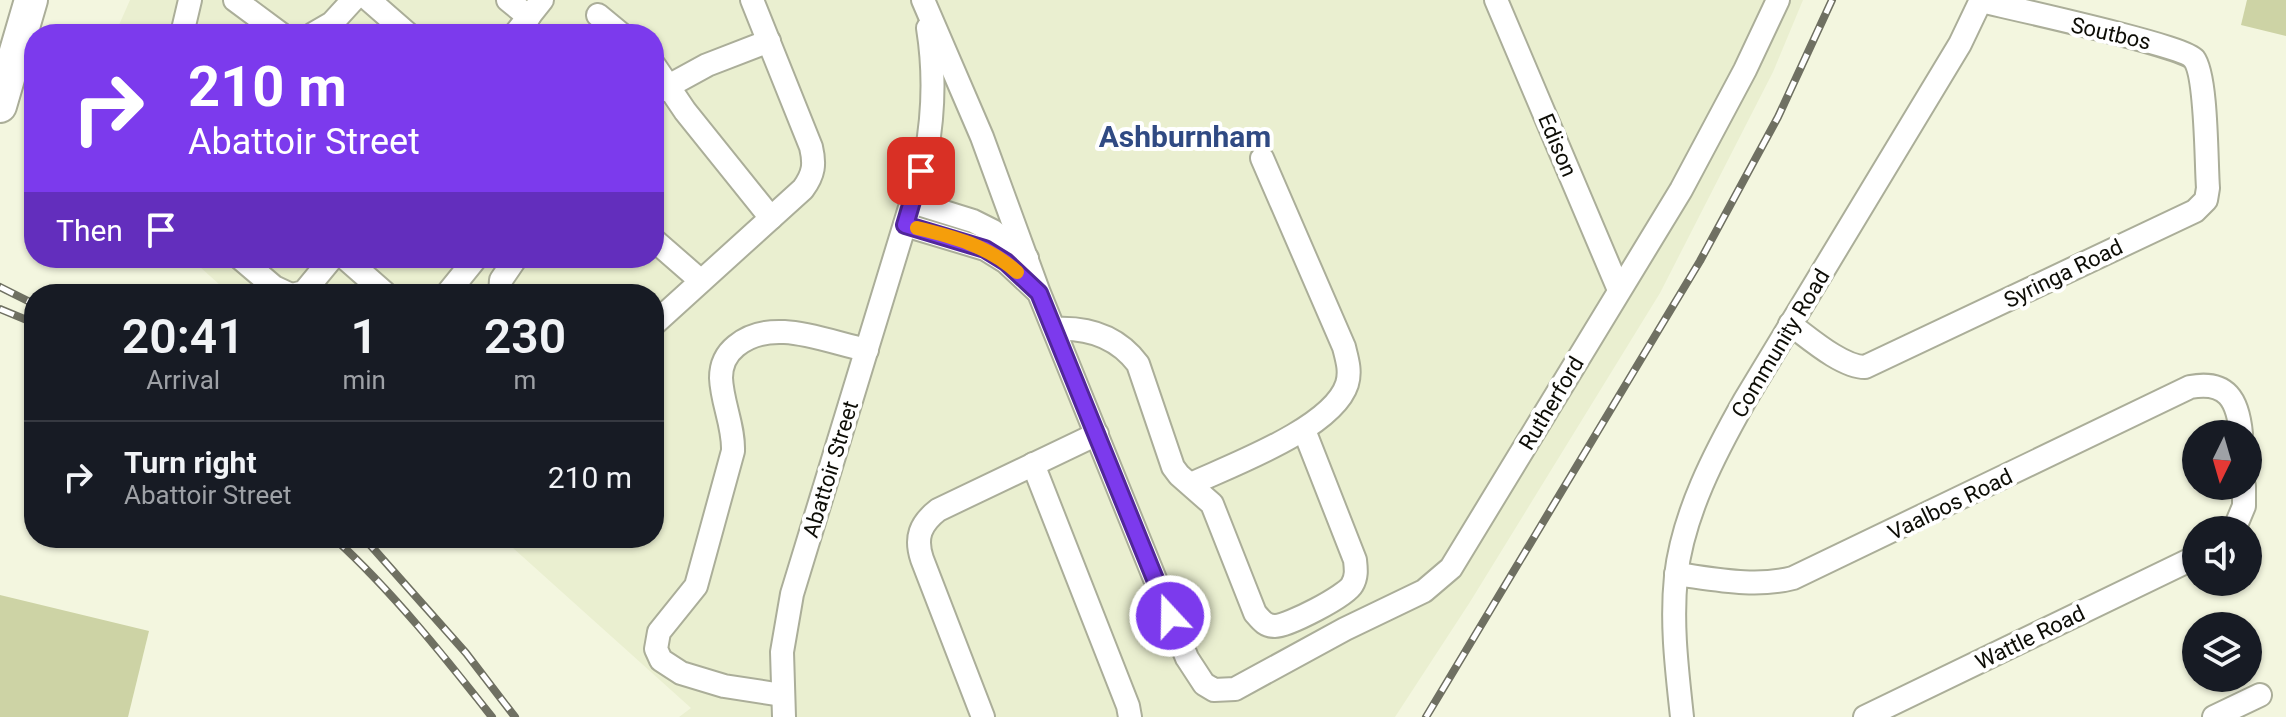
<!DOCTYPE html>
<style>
body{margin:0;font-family:Roboto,sans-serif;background:#242831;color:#f1f3f6;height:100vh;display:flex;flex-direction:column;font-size:30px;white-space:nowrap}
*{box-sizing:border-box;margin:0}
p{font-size:26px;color:#9ea1a6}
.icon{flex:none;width:44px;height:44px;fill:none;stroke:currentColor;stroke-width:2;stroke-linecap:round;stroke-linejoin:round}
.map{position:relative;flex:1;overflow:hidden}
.details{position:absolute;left:24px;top:284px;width:640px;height:264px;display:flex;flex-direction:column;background:#171b24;border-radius:32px;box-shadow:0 2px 6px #0004}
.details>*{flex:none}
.banner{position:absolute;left:24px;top:24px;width:640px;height:244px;border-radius:32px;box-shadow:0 2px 6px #0004;background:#7c3aed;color:#fff;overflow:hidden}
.needle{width:52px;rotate:185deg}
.buttons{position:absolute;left:2182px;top:420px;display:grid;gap:16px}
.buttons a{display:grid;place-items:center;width:80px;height:80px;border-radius:50%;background:#171b24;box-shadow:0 2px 6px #0004;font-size:40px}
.pin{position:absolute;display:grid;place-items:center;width:68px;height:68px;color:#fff;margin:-34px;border-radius:16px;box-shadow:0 4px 12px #0006}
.me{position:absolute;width:88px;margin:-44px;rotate:339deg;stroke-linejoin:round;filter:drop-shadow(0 0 6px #0008)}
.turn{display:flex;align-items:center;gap:28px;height:168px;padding:0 32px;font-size:36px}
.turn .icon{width:104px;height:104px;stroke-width:2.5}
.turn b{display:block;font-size:56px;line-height:68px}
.then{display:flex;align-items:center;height:76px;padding:0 32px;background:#0003;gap:16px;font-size:30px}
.eta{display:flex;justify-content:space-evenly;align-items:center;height:136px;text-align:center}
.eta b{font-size:48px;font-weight:600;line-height:56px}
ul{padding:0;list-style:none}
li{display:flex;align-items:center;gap:24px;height:112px;padding:0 32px;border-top:2px solid #363941}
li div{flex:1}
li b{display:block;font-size:30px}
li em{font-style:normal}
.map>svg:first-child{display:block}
</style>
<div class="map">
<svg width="2286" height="717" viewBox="0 0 2286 717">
<rect width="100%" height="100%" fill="#f3f6df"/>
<polygon fill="#eaefd0" points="130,0 1803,0 1773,72 1660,293 1470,602 1395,717 679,717 691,708 502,538 654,538 654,294 230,294 190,258 654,258 654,34 115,34"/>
<g fill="#cdd3a5">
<polygon points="2247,0 2286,0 2286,36 2241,25"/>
<polygon points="0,595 149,631 128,717 0,717"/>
</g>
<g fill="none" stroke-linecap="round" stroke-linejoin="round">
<g stroke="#abae99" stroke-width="26">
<g id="minor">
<polyline points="235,0 281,34"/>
<polyline points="369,0 408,34"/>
<polyline points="508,0 529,17"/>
<polyline points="923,0 982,137 1039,293 1187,658 1204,684 1214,690 1235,689 1345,629 1424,591 1451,568 1681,190 1745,70 1778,0"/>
<polyline points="1496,0 1619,290"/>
<polyline points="598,15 621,34"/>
<polyline points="182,34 190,0"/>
<polyline points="313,34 332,23 353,0"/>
<polyline points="515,34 542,0"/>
<polyline points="654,65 685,111 771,218"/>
<polyline points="654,94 707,65 769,41"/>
<polyline points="912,202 973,221 993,231 1027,258"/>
<polyline points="905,225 985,249 1006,262 1036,290"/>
<polyline points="654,240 701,281"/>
<polyline points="240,258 274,287 289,294"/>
<polyline points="345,258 386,294"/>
<polyline points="296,294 304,292 332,258"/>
<polyline points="447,294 476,258"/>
<polyline points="500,294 501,280 516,258"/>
<path d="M654,324L803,189C814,174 815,164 811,147L752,0"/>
<path d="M1790,324C1809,338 1842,367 1865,367L2195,211L2206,200L2208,188C2206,163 2207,76 2194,59C2184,46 2010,8 1981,1"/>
<path d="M1054,329C1088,327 1117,336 1138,364L1173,467L1179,475L1212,504L1255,613C1261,620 1265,626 1275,626C1288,626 1346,596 1352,585C1357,577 1356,569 1355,560L1304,430"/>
<polyline points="1033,464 1128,706 1130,717"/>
<path d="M1191,484C1232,465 1333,428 1347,384C1351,371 1347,359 1344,347L1262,158"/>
<polyline points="2234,530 2244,506 2244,486"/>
<path d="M1676,574C1714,579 1755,588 1793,578L2190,387C2227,380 2238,400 2241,434"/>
<path d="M782,695L724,686L681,673L661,660L656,649L659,632L696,586L733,451C734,426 722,403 721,378C721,365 726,354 736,346C772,316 826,342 867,350"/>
<path d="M784,717L782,652L792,594L926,155C934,112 935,72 928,28"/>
<path d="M983,717L922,559C915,538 920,524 938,510L1097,434"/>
<path d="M1682,717C1677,670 1671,624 1676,576C1683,514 1715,453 1745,400L1960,44L1981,0"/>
<polyline points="1865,717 2196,557"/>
<polyline points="2214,717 2260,695"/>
</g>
</g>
<g stroke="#abae99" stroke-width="36">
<polyline id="highway" points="0,106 31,0"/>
</g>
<use href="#minor" stroke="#fff" stroke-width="22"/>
<use href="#highway" stroke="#fff" stroke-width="32"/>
<g stroke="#6f7062" stroke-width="8">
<g id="rail">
<polyline points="0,287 34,304"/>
<polyline points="0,309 34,323"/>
<path d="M334,538C393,592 443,655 492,717"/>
<polyline points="364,538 466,653 515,717"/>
<polyline points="1426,717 1700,261 1778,117 1832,0"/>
</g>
</g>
<use href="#rail" stroke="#fff" stroke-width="5" stroke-dasharray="15" stroke-linecap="butt"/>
</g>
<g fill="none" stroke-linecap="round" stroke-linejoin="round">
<g stroke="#51269a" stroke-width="20">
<polyline id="route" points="921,171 905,225 985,249 1006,262 1039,293 1170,616"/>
</g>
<use href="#route" stroke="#7c3aed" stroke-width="14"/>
<path stroke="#f59e0b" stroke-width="14" d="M917,228C954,237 988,246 1017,272"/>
</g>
<g text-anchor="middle" stroke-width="8" stroke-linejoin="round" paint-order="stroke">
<g font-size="22" fill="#0d0d06" stroke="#fff">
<text transform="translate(2111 33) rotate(13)" y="8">Soutbos</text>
<text transform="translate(1558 145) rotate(67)" y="8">Edison</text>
<text transform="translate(2063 273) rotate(-26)" y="8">Syringa Road</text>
<text transform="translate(1780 343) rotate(-59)" y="8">Community Road</text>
<text transform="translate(1551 403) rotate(-59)" y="8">Rutherford</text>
<text transform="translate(830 469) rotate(-73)" y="8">Abattoir Street</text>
<text transform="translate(1950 504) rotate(-26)" y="8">Vaalbos Road</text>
<text transform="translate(2030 637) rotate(-26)" y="8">Wattle Road</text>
</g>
<g font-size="30" font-weight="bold" fill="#304a83" stroke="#fff">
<text x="1185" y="147">Ashburnham</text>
</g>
</g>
</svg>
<div class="buttons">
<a><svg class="needle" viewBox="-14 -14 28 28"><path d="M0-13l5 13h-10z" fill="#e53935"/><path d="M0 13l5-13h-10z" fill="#9ea1a6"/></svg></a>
<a><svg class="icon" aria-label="sound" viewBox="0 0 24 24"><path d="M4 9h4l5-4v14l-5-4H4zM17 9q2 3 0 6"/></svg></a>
<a><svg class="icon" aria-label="layers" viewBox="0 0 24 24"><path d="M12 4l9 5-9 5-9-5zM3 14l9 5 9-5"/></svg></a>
</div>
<div class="pin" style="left:921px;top:171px;background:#d93025"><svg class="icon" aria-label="arrive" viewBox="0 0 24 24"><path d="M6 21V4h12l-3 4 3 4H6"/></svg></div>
<svg class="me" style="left:1170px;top:616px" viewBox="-20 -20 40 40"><circle r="17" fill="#7c3aed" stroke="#fff" stroke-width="3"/><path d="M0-11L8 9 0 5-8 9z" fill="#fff"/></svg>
<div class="banner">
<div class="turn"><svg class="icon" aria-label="right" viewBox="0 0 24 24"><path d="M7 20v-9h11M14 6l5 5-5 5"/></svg><div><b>210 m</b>Abattoir Street</div></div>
<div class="then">Then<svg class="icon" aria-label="arrive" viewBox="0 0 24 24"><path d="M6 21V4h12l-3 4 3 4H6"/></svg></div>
</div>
<section class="details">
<div class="eta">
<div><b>20:41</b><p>Arrival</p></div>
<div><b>1</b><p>min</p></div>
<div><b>230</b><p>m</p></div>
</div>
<ul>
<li><svg class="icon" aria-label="right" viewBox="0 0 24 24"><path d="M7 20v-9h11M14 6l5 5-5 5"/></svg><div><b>Turn right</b><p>Abattoir Street</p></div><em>210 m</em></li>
</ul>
</section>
</div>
